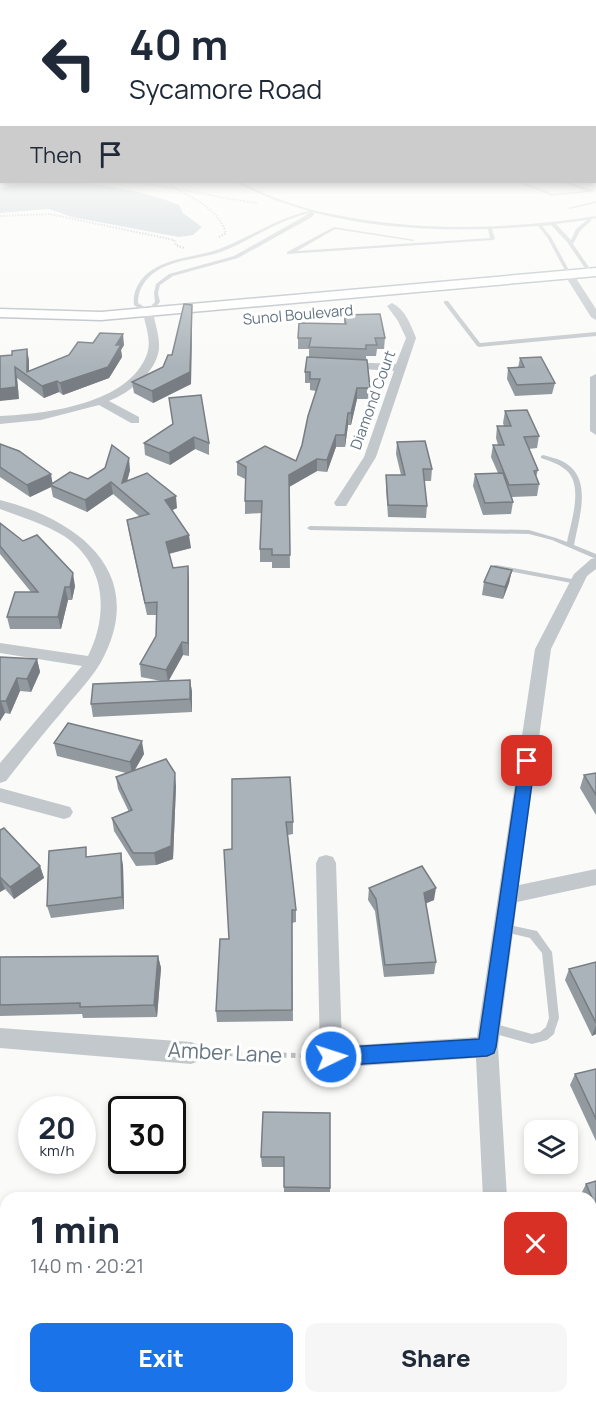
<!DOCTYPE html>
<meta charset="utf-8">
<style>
body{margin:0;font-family:Manrope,sans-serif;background:#f6f6f7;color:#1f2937;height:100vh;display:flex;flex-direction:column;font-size:22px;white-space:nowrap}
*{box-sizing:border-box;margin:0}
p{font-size:20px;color:#747a83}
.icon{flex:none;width:33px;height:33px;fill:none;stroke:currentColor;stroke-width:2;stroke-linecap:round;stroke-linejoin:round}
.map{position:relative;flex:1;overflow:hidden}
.panel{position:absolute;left:0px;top:1192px;width:597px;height:212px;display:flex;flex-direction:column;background:#fff;border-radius:18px 18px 0 0;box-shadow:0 3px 9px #0003}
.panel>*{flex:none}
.top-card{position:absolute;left:0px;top:0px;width:597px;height:183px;box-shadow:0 3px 9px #0003;background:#fff;color:#1f2937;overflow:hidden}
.tools{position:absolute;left:524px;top:1120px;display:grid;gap:12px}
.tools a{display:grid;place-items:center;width:54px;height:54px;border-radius:12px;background:#fff;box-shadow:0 3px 9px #0003;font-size:30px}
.speed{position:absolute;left:18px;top:1096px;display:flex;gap:12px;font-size:30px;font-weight:700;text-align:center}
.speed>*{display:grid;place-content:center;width:78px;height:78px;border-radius:50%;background:#fff;box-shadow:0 3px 9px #0003;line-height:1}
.speed small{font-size:15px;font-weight:400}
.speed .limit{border:3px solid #111;border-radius:9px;background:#fff;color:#111}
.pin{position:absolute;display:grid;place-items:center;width:51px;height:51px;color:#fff;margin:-26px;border-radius:12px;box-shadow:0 3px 9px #0006}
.me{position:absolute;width:66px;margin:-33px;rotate:86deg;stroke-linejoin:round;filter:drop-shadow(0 0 4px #0008)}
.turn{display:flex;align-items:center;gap:21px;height:126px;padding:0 30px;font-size:27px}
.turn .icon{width:78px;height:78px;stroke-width:2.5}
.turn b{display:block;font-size:42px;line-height:51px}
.then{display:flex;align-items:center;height:57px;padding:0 30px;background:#0003;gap:12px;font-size:22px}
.round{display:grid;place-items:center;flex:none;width:63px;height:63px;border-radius:12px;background:#f6f6f7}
.head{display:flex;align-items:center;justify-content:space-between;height:102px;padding:0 30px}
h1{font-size:36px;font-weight:800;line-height:45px}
.button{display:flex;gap:12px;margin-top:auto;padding:12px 30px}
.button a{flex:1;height:69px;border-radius:12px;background:#1a73e8;color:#fff;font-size:24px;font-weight:800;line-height:69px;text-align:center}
.button a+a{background:#f6f6f7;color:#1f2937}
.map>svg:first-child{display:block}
</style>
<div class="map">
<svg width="596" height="1403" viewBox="0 0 596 1403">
<rect width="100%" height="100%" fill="#fafaf8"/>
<path fill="#bbc7cb" d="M72,182C110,185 144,191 179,205L183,213L202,227L193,235L179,237L72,217L49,209L0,213V188L20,184Z"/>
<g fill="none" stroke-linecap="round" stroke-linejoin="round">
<g stroke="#b3babf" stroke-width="3">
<polygon id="secondary" points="596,268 596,276 101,320 0,317 0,309 101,312"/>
</g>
<g stroke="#bbbfc2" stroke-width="2" stroke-dasharray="1.5 1.5" stroke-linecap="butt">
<path d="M128,182C172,186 213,197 257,203"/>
<polyline points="0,183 8,182"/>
<path d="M171,186C192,198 218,208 226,233L219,237"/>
<polyline points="0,216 50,214 174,240 176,245 184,248"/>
</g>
<polyline stroke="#bbbfc2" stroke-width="5" stroke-dasharray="4.5 4.5" stroke-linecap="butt" points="210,1053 313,1056"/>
<g fill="#c3c8cc" fill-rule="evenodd">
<path d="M235,182H239C252,187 264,194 277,198C298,207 320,212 342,216C426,232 512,229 596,216V218L591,219V221L580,231L573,244L593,273L589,274L567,242L551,225L542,226L551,237L571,274V275L567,274L547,237L538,226L492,229L495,239L493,240L287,254V252L334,227L415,240L413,241L335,229L297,251L490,238L488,229C430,231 371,227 315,213L312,217L238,258L173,276L160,285L158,293L160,302L150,313H146L134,305C132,291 140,278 152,270C172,257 197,257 219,249C249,238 277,218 309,211L274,200ZM310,213L234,256L169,274L156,284L154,293L155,302L148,309L138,303C138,290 144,280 155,272C174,259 200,259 221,252C251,240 278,220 310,213ZM587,220L576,229L571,240L556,224Z"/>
<polygon points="518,182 522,182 552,194 586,191 565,183 564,182 568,182 596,191 552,196"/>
<polygon points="596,201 596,203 570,209 568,208"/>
<polygon points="444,301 448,301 480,343 596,332 596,336 479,347 477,346 444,303"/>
<path d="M543,455C549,457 556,458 562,461C594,477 579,517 574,545L596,554V559L552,540L529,534L310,530L307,528L310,526L529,530L556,538L567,542C571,522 584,485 566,470C559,464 550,461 541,458V456Z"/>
<polygon points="494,565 497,565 577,580 581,582 577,584 497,569 494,569 493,567"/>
<polygon points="504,924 537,931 552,952 559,1018 555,1030 554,1034 547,1040 532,1044 492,1033 488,1032 487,1028 488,1024 492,1023 532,1034 540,1032 546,1027 549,1018 542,953 530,938 500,931 499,928 500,925"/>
</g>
<g fill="#c3c8cc" fill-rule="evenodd">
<polygon points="566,272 572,272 596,309 596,320 591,317 564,274"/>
<path d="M392,303C405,309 411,325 416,338L376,457L346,506H336L334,503L364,457L394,371L346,368L341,365L346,362L396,364L406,338L398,321L387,306Z"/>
<path d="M148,309L153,312C155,324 160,337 159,349C156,373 129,393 109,401L139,417V423H131L99,405L41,420L0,424V416C46,414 129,404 147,354C152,341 145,325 143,312Z"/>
<polygon points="596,374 596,435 590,431 590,377"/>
<path d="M0,500C80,520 149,574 101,662C90,681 74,696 61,713C42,735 24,758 6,781L0,783V763L82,666L0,653V643L88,656C109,614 106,564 64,536C44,524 22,517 0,509Z"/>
<polygon points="596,558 596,569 587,576 551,649 519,885 596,869 596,885 517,902 498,1047 507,1198 483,1198 476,1058 331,1068 323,1065 320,1057 316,863 319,857 326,855 333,857 336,863 342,1046 477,1037 535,649 574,574 591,559"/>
<polygon points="0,788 70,807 73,812 70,817 64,819 0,802"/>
<polygon points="0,1028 191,1042 199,1045 202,1053 199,1061 191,1064 0,1048"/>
<rect x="492" y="1398" width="28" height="5"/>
</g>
<use href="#secondary" fill="#fff" fill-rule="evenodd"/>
</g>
<g fill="#929a9f">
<polygon points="192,305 192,316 191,384 153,403 134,393 132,382 163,367 172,355"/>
<polygon points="344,315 385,338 384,349 377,349 376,356 366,356 370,388 369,399 357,399 351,425 348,425 345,447 336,447 327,472 317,471 289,487 290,568 272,568 272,562 260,562 260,549 262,513 245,514 245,479 237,475 237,462 296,461 302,445 316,391 310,390 310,383 305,383 305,372 309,357 309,349 298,349 298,338 344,324"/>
<polygon points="124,345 121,350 122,357 109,378 63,395 59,392 44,398 17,378 19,399 12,355 27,349 29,361 29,371"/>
<polygon points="520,358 555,383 552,394 515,396 507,379 508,368 518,368"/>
<polygon points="505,411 539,436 537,448 528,449 538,470 536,477 539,484 537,496 512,497 513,502 511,514 483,515 473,486 475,474 498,473 491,457 493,445 498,445 496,438 497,426 504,426 503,423"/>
<polygon points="172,425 209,443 209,455 195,449 170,465 145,455 144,443"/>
<polygon points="397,442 432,469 431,481 424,481 427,506 426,518 388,517 386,487 386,475 401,475 396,454"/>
<polygon points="0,444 53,483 88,479 130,470 127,481 177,508 172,510 191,548 169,554 173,568 189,579 189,656 183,655 169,680 190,680 192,692 192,712 93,717 91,704 161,681 141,677 140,664 156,636 156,615 147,615 129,533 127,520 140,517 113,494 87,512 53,497 51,487 30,497 0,477"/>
<polygon points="0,523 75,586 72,600 68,600 61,629 10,629 7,617 31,592 0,554"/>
<polygon points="512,570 509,583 503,599 482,595 484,582"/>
<polygon points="0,657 37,659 40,672 31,692 20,691 10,714 5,713 0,721"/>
<polygon points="54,743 144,754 135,770 176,786 173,859 156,865 136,866 114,831 112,818 129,812 118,789 116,777 126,773 57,756"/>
<polygon points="596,773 596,815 580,788 584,775"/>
<polygon points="232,779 293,822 293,834 288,835 296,910 296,922 292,923 293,1021 217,1022 216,1011 229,939 232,849"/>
<polygon points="0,830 40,866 44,878 14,899 5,889 0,892"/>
<polygon points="88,857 123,865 124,909 51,918 47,906"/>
<polygon points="369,888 434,900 426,903 436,962 434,974 384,977 375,911 368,900"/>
<polygon points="158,956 161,968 157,1017 83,1018 82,1014 0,1016 0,957"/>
<polygon points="596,962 596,1034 592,1036 565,980 569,969"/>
<polygon points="596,1069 596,1141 570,1085 575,1074"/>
<polygon points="263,1112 330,1188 330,1198 284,1197 284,1167 262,1167 261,1157"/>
<polygon points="596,1181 596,1229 591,1218 591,1198 583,1198 581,1194 586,1184"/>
</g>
<g fill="#777d82">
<polygon points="192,305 192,316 191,384 153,403 152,391 190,372"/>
<polygon points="123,334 124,345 121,350 122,357 109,378 63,395 60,383 116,345"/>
<polygon points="27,349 29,361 29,377 27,372"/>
<polygon points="15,367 17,378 19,399 0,401 0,389"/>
<polygon points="57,381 59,392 44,398 42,386"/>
<polygon points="357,388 357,399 351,425 351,413"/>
<polygon points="348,413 348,425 345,447 345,435"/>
<polygon points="336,435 336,447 327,472 327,460"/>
<polygon points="194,437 195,449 170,465 169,453"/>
<polygon points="129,458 130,470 124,493 122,483"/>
<polygon points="317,459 317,471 289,487 289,475"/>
<polygon points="51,474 53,486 50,485 51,487 30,497 27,485"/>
<polygon points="111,482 113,494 87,512 85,500"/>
<polygon points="176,496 177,508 166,513 165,500"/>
<polygon points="189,535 191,548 167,554 166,542"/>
<polygon points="188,566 189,579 189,656 188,643"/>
<polygon points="512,570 509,583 503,599 505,587"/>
<polygon points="73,573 75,586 72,600 70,587"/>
<polygon points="65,587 68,600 61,629 58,617"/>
<polygon points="182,642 183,655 168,682 166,670"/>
<polygon points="37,659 40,672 31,692 27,679"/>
<polygon points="17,678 20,691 10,714 6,701"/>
<polygon points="190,680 192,692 192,712 190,699"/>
<polygon points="1,701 5,713 0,721 0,702"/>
<polygon points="142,741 144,754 132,774 130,762"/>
<polygon points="175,773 176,786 173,859 156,865 154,853"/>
<polygon points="121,853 123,865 124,909 122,897"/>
<polygon points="40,866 44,878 14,899 10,887"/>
<polygon points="0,877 5,889 0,892"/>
<polygon points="436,888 434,900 422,905 424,893"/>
<polygon points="158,956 161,968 157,1017 154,1005"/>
<polygon points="596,1025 596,1034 592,1036"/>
</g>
<g fill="#aab3b9" stroke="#777d82" stroke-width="1.5">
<polygon points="184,304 192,305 190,372 152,391 132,382 163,367 168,355 172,355"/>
<polygon points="380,314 385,338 375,338 377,345 366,345 366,349 309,347 311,338 298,338 299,323 346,324 344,315"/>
<polygon points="100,333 123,334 116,345 121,345 108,367 60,383 57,381 42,386 15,367 16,387 0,389 0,356 12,355 12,351 27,349 27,372 69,355 78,342 93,343"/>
<polygon points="307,357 367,360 370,388 357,388 351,413 348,413 345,435 336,435 327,460 317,459 289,475 290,555 272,555 272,549 260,549 262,501 245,501 246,467 237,462 265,446 296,461 302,445 308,416 320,379 310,379 310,372 305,372"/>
<polygon points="541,357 555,383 517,385 508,368 524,367 520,358"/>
<polygon points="201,395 209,443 194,437 169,453 144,443 173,424 169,398"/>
<polygon points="527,410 539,436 524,437 538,470 534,471 539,484 509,485 493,445 504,445 497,426 511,426 505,411"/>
<polygon points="425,441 432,469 423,469 427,506 388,505 386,475 405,475 397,442"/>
<polygon points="0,444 19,451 51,474 27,485 0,467"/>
<polygon points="112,445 129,458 122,483 147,473 176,496 165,500 189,535 166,542 173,568 188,566 188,643 182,642 166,670 140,664 156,636 157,602 145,603 127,520 149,514 111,482 85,500 50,485 70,472 88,479 105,468"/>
<polygon points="503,473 513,502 485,503 475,474"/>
<polygon points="0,523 23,541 37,535 73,573 70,587 65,587 58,617 7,617 15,592 38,592 0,546"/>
<polygon points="491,566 512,570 505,587 484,582"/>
<polygon points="0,657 37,659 27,679 17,678 6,701 1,701 0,702"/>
<polygon points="190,680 190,699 91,704 93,684"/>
<polygon points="68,723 142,741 130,762 54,743"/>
<polygon points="166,759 175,773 171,846 154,853 133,853 112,818 132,810 116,777"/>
<polygon points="596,773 596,795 584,775"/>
<polygon points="290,777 293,822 286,822 296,910 292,910 292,1010 216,1011 220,939 229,939 224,850 232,849 232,779"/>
<polygon points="4,828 40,866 10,887 0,877 0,830"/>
<polygon points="86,847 86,857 121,853 122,897 47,906 49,851"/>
<polygon points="422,866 436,888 424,893 436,962 385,965 376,899 369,888"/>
<polygon points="158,956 154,1005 80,1007 80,1003 0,1005 0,957"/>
<polygon points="596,962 596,1023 569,969"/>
<polygon points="596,1069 596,1119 575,1074"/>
<polygon points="263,1112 330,1113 330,1188 284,1187 284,1157 261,1157"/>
<polygon points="596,1181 596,1207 586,1184"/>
</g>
<linearGradient id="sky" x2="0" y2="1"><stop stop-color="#96bcdc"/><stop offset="0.46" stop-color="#fdfdfc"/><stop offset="1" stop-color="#fdfdfc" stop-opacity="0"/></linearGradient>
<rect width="596" height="368" fill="url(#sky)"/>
<polygon fill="#1a73e8" stroke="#114b97" stroke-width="1.5" points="527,756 535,761 496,1047 494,1053 487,1056 331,1066 324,1063 322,1057 324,1051 331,1048 479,1039 520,761"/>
<g text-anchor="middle" stroke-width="6" stroke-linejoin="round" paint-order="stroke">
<g font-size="15" fill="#657683" stroke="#fff">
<text transform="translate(298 315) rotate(-5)" y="5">Sunol Boulevard</text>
<text transform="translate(373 400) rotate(-70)" y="5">Diamond Court</text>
</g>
<g font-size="21" fill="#657683" stroke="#fff">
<text transform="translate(225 1053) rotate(3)" y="7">Amber Lane</text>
</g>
</g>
</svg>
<div class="tools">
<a><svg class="icon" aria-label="layers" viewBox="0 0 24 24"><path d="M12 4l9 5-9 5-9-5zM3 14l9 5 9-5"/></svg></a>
</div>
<div class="speed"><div>20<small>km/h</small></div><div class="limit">30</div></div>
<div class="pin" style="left:527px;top:761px;background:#d93025"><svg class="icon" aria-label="arrive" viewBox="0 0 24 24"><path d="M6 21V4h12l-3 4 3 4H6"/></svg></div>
<svg class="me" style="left:331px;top:1057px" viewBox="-20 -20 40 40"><circle r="17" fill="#1a73e8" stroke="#fff" stroke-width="3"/><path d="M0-11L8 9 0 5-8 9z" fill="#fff"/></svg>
<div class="top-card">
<div class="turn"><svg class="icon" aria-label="left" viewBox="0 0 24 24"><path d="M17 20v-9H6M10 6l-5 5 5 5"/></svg><div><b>40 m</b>Sycamore Road</div></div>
<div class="then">Then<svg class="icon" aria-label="arrive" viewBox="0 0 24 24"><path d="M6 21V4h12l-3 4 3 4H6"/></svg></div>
</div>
<section class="panel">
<div class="head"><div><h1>1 min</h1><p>140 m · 20:21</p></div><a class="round" style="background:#d93025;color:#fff"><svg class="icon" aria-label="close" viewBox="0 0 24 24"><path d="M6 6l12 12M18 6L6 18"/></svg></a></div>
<div class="button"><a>Exit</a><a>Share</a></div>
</section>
</div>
